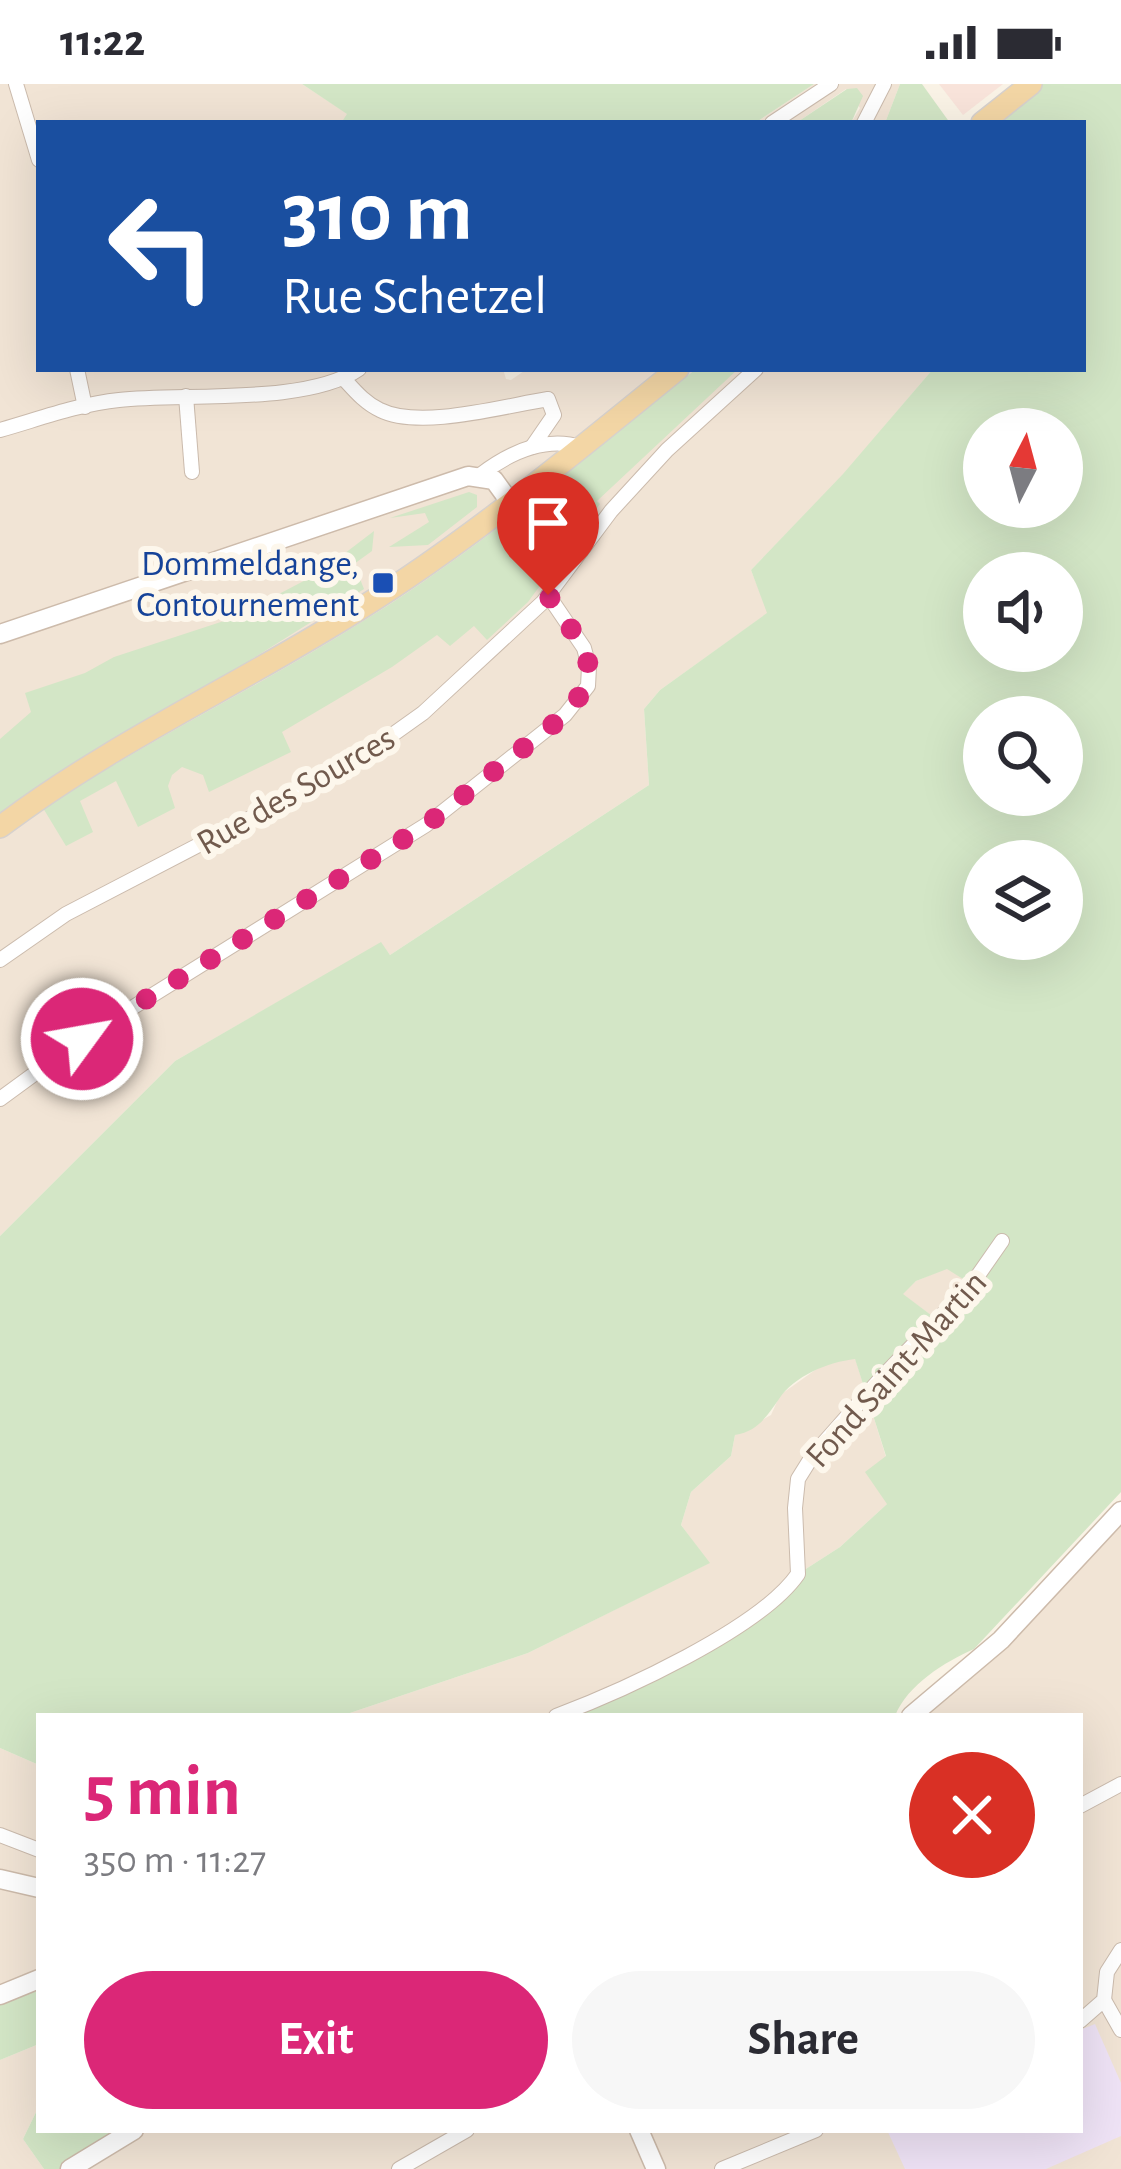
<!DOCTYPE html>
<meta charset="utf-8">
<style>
body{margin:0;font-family:"Alegreya Sans",sans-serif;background:#f7f7f7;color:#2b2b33;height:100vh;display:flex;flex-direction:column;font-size:45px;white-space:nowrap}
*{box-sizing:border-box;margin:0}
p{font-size:39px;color:#7c7c81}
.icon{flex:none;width:66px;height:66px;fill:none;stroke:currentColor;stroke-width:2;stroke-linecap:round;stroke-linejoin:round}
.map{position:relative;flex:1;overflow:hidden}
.sheet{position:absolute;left:36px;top:1629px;width:1047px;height:420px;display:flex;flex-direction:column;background:#fff;border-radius:0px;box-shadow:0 12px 48px #0002}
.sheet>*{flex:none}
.hud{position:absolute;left:36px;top:36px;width:1050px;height:252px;border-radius:0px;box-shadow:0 12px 48px #0002;background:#1a4fa0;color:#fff;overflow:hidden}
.needle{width:78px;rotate:6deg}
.tools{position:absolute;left:963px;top:324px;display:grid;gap:24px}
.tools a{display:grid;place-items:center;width:120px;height:120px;border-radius:50%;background:#fff;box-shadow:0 12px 48px #0002;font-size:60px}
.pin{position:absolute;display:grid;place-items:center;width:102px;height:102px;color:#fff;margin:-123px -51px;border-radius:50% 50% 50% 0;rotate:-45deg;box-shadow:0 0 12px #0007}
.pin .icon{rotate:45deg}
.me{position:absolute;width:132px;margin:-66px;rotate:58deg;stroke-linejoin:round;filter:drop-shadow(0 0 9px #0008)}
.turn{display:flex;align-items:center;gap:42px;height:252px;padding:0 48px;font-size:54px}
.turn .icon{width:156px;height:156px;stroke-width:2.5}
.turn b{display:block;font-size:84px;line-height:102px}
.round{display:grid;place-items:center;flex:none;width:126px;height:126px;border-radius:63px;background:#f7f7f7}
.headline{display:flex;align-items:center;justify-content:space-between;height:204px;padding:0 48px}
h1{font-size:72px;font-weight:700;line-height:90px;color:#db2777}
.cta{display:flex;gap:24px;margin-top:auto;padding:24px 48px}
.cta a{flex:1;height:138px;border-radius:72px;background:#db2777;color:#fff;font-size:48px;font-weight:700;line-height:138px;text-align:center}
.cta a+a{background:#f7f7f7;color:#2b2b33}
.status{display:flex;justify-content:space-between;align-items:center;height:84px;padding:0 60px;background:#fff;direction:ltr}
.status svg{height:33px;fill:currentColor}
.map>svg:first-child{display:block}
</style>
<div class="status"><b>11:22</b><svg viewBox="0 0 49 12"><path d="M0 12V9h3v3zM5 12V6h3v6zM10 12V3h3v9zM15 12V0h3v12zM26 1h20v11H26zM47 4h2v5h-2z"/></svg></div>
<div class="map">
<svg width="1121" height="2085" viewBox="0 0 1121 2085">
<rect width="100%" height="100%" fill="#faf3e6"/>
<g fill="#f1e4d5">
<polygon points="0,0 302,0 348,30 341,39 39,39 39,285 503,285 506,295 511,296 527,285 933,285 844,390 751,486 768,529 660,606 644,625 649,701 390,871 381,859 175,977 0,1152"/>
<polygon points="814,0 900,0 885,39 851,39 860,24 846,5 796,39 755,39"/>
<polygon points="947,1184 972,1200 939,1237 902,1210 916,1197"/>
<polygon points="855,1274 886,1373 887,1420 840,1463 798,1490 736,1547 556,1632 341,1632 528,1569 709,1479 681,1441 691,1408 731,1372 735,1351 771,1331 780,1311 825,1279"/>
<polygon points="1121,1428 1121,2085 70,2085 134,2046 1080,2046 1080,1632 911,1632"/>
<polygon points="0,1664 39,1681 39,1906 0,1920"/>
<polygon points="39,1960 39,2022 23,2055 44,2085 0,2085 0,1976"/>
</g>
<polygon fill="#f9e4db" points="939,0 1003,0 963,31"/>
<polygon fill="#efe3f6" points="1095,1940 1121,1999 1121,2052 1046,2085 905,2085 887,2046 1080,2046 1080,1946"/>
<g fill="#d3e6c6" fill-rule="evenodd">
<polygon points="302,0 814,0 755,39 341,39 347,30"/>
<polygon points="900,0 922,0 950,39 885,39"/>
<path d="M1031,0H1121V1408L974,1565C945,1578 908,1600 895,1632H556L736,1547L798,1490L840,1463L887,1420L865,1388L886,1372L855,1275C828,1278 794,1292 779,1315C766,1333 758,1347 735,1351L731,1372L691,1408L681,1441L710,1479L528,1569L341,1632H39V1681L0,1664V1152L175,977L381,858L390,871L649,701L644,625L660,606L767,529L751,486L843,390L933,285H1083V39H982ZM984,345H1062V423H984ZM984,489H1062V567H984ZM984,633H1062V711H984ZM984,777H1062V855H984ZM947,1185L971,1200L939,1237L903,1210L916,1197Z"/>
<polygon points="857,4 863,12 851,39 796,39 847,5"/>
<path d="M696,285H738L597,417L600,420L528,518L487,556L474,542L450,562L437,551L392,583L282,648L291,668L209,708L203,691L182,683L172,691L168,702L175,724L138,743L116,697L80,717L93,748L66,762L43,724C149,656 262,601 368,534C485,461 588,371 696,285Z"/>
<polygon points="469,408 477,411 477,423 428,461 389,463 429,438 425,429 390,434"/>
<polygon points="374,447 372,467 354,480 364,505 172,625 59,689 0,732 0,655 31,628 25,609 85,589 114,573 233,534 319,489"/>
<polygon points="39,1906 39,1960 0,1976 0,1920"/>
<polygon points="39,2022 39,2046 134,2046 70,2085 44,2085 23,2055"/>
</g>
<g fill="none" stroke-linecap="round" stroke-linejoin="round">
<g stroke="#cbbbad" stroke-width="16">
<g id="street">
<polyline points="16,0 39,76"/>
<polyline points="772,39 831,0"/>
<polyline points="864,39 884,0"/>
<polyline points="77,285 85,323"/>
<path d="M344,295C355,307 365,319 380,326C420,346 504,322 548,315L554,331L532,363"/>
<polyline points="186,312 192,388"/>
<path d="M0,346C39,335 79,320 119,316C183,309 307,321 359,285"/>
<path d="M480,391C509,369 545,352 581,363"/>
<polyline points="0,876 66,830 343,686 423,629 543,518 611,427 667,366 756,285"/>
<polyline points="0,1015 82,955 426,741 565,631 588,602 589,583 584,564 548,511"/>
<path d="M556,1632C620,1608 760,1545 798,1490L795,1424L798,1395L813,1371L882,1293L972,1200L1002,1157"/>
<polyline points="1080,1722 1121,1700"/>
<polyline points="0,1751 39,1766"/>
<polyline points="1104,1916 1121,1946"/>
<polyline points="1080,1937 1104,1916 1107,1888 1121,1866"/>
<polyline points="399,2085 467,2046"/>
<polyline points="722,2085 816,2046"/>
</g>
</g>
<g stroke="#cdbbab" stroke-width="21">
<g id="secondary">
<polyline points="0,550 468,392 494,396 510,418"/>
<polyline points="911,1632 1001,1556 1121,1427"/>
<polyline points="0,1795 39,1804"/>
<polyline points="0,1911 39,1895"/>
<polyline points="639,2046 656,2085"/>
<polyline points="70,2085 134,2046"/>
</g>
</g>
<g stroke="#d7d1cd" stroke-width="24">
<g id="primary">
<polyline points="982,39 1031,0"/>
<path d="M0,743C111,659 241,600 358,526C472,455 574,369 678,285"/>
</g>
</g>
<use href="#street" stroke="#fff" stroke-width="14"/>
<use href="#secondary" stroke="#fff" stroke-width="18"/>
<use href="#primary" stroke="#f3d6a5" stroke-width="21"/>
</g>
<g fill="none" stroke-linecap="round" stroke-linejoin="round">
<polyline stroke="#db2777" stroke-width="21" stroke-dasharray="0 37.8" points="82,955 426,741 565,631 587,602 589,583 584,564 548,511"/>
</g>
<rect fill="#1a4fb4" stroke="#fdf7ec" stroke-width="4.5" x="371" y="487" width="24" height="24" rx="6"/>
<g text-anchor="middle" stroke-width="12" stroke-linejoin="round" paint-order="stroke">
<g font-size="36" fill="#164399" stroke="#fdf7ec" text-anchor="end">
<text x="359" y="491">Dommeldange,<tspan x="359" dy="41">Contournement</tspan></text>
</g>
<g font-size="36" fill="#715a4d" stroke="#fdf7ec">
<text transform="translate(295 705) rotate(-30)" y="13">Rue des Sources</text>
<text transform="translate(895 1284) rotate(-48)" y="13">Fond Saint-Martin</text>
</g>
</g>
</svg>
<div class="tools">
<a><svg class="needle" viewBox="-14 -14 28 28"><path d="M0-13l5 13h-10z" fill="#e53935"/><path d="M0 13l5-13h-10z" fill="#7c7c81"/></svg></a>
<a><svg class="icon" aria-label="sound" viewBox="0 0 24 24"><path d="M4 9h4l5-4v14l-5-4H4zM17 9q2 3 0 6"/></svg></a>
<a><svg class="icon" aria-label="search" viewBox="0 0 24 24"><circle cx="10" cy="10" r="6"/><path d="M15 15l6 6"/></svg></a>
<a><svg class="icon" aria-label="layers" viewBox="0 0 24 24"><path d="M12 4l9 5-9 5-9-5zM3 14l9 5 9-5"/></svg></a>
</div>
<div class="pin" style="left:548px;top:511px;background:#d93025"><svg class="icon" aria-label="arrive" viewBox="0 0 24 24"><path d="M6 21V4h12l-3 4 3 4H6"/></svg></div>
<svg class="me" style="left:82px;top:955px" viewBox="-20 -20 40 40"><circle r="17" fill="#db2777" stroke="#fff" stroke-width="3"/><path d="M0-11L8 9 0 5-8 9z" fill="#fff"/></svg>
<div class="hud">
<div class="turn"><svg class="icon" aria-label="left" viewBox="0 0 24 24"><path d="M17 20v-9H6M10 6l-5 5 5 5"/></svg><div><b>310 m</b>Rue Schetzel</div></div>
</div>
<section class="sheet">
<div class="headline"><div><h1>5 min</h1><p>350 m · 11:27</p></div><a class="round" style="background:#d93025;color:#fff"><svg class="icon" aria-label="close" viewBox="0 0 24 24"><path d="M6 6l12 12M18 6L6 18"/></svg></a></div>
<div class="cta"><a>Exit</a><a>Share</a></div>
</section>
</div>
